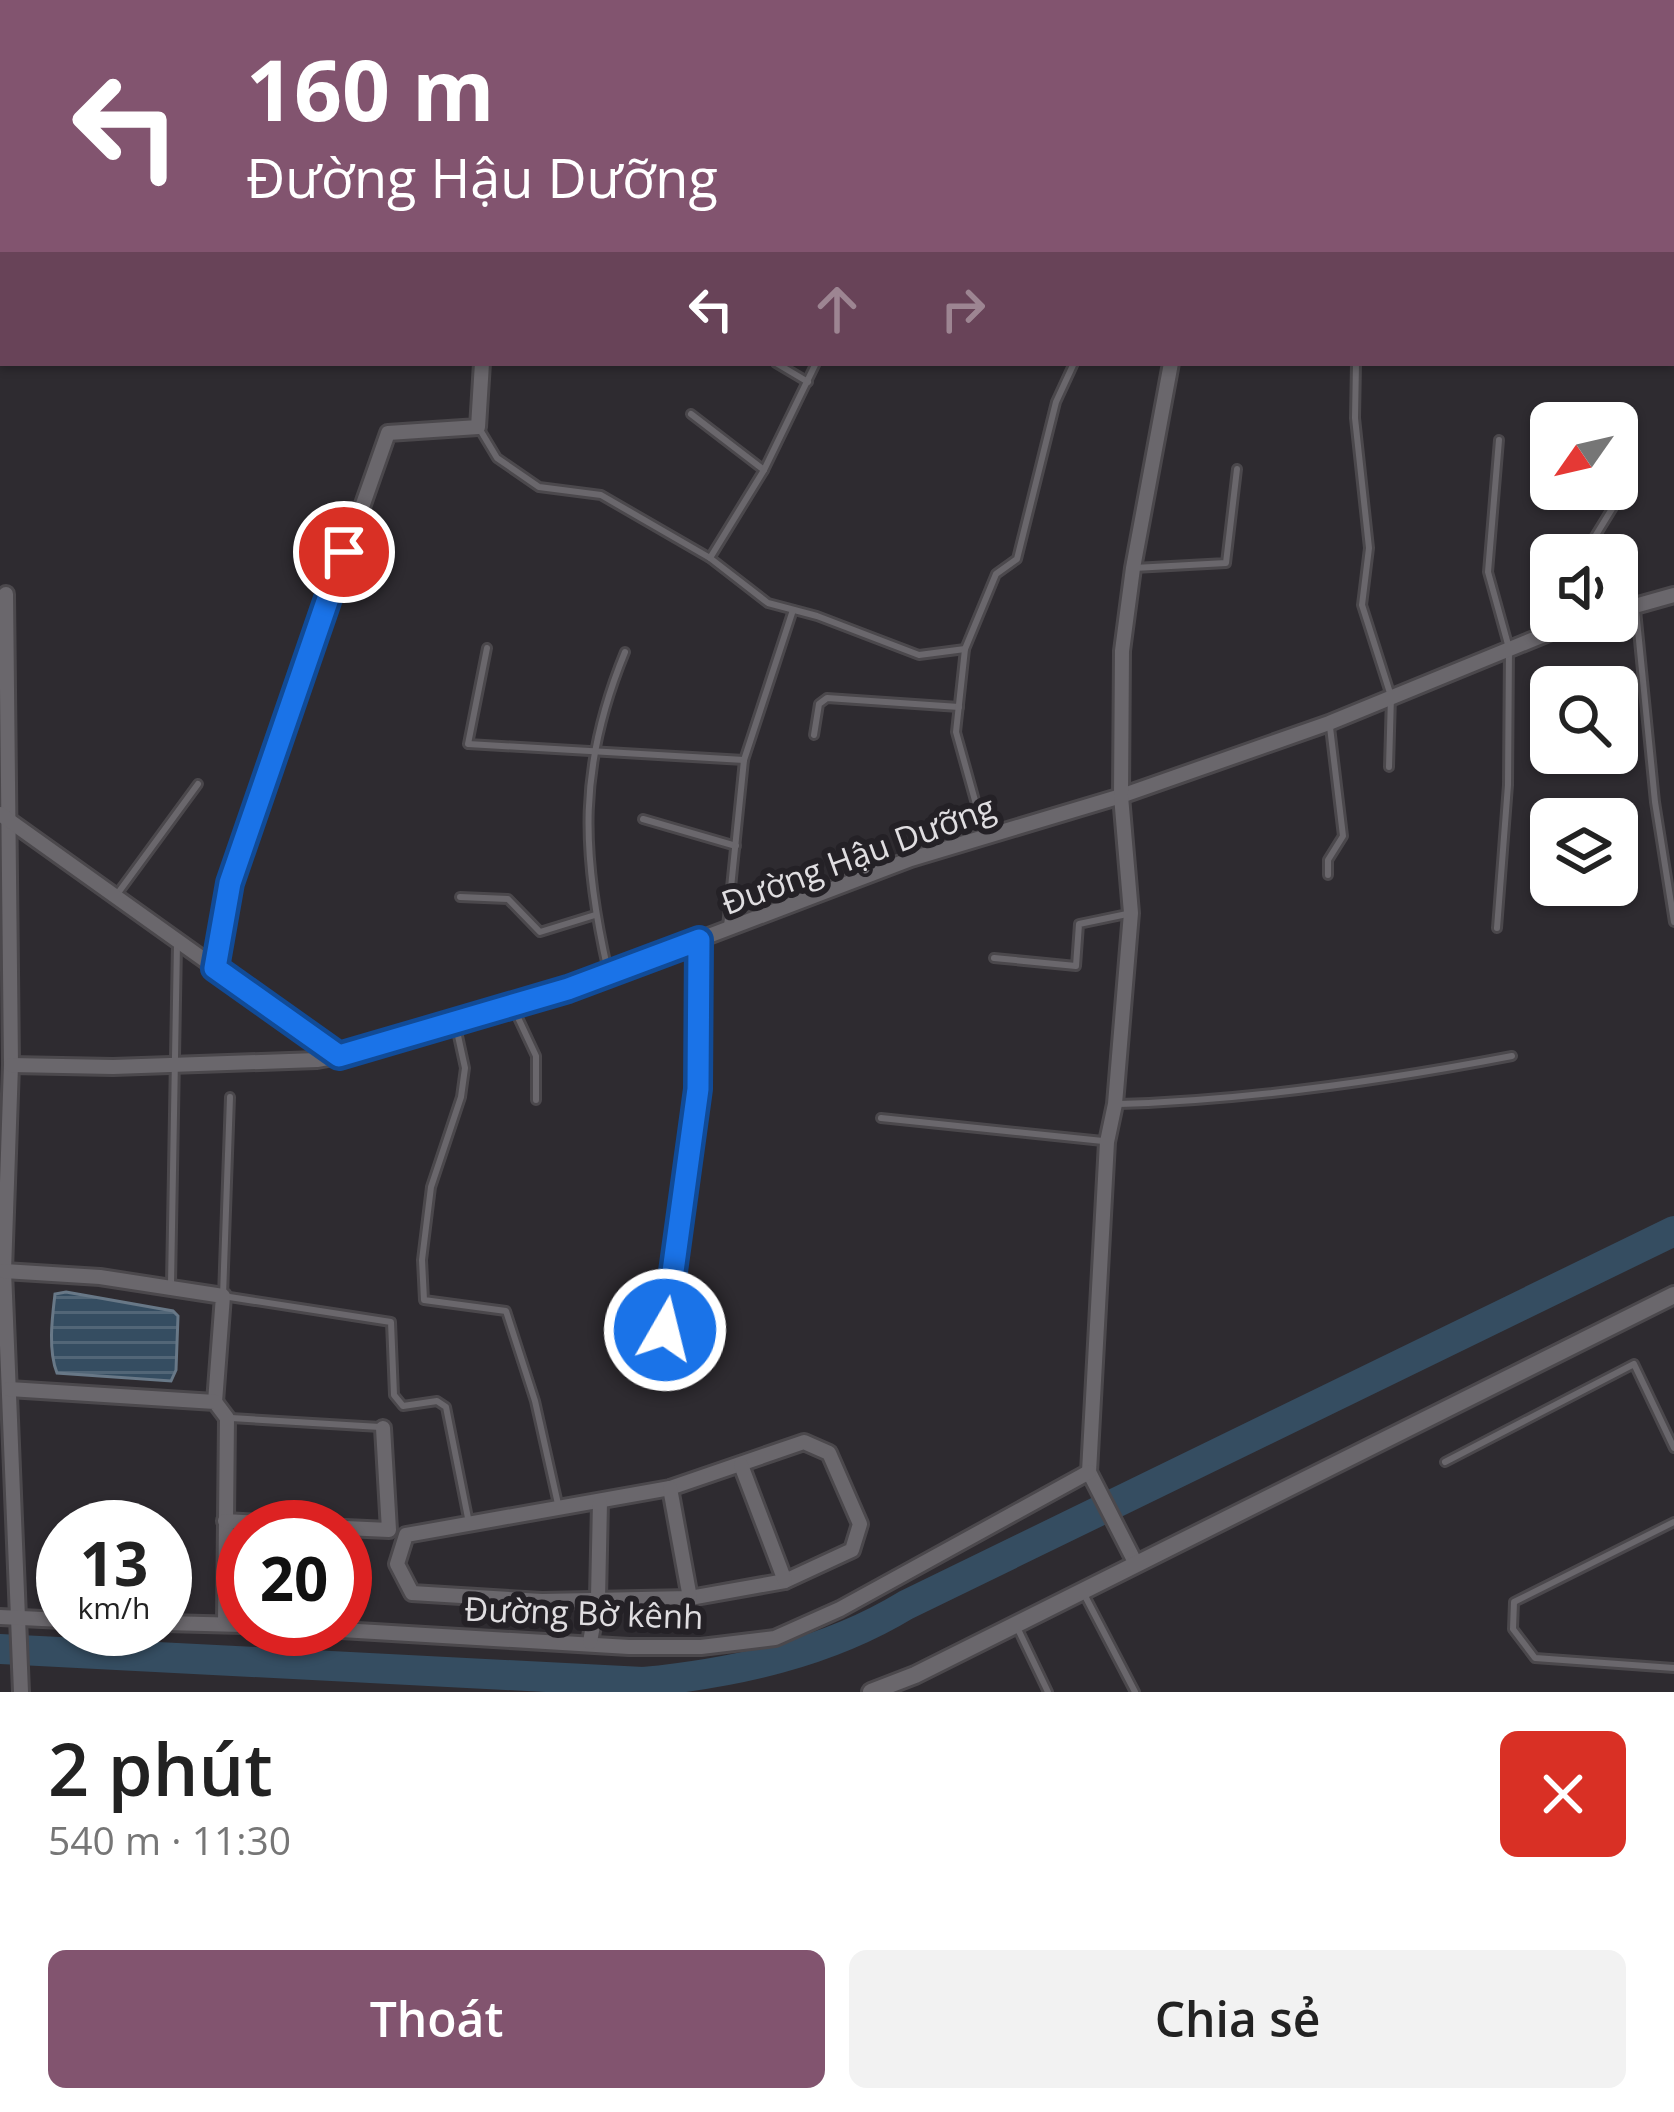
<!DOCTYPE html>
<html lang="vi">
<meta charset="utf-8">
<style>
body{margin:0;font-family:"Open Sans",sans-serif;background:#f2f2f2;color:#222;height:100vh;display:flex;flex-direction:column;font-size:45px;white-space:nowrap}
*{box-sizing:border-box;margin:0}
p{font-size:39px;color:#767676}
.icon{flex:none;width:66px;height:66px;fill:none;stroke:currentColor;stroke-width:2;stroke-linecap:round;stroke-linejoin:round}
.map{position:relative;height:1692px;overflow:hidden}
.details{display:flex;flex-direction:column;background:#fff;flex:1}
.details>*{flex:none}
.hud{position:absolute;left:0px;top:0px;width:1674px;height:366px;box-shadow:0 3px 9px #0004;background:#82546f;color:#fff;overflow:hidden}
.needle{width:78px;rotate:236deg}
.fabs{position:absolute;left:1530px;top:402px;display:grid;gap:24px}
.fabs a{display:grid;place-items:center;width:108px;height:108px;border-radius:18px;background:#fff;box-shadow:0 3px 9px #0004;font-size:60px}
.speed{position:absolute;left:36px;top:1500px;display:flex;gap:24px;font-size:60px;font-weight:700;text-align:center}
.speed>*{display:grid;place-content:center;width:156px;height:156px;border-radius:50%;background:#fff;box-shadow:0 3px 9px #0004;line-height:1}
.speed small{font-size:30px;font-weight:400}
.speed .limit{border:18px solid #d22;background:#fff;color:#111}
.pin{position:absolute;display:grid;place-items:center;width:102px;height:102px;color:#fff;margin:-51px;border:6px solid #fff;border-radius:50%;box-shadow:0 3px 12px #0007}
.me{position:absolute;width:132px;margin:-66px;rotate:8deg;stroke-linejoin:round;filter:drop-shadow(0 0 9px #0008)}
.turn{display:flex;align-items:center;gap:42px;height:252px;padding:0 48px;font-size:54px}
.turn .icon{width:156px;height:156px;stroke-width:2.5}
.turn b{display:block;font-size:84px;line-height:102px}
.lanes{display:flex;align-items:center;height:114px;padding:0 48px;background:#0003;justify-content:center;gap:60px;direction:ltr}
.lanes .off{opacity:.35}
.round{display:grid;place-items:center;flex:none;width:126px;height:126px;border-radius:18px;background:#f2f2f2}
.headline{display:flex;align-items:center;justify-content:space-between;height:204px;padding:0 48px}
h1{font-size:72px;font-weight:600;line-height:90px}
.action{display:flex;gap:24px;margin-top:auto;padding:24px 48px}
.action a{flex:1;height:138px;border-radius:18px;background:#82546f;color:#fff;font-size:48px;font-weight:600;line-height:138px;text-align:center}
.action a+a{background:#f2f2f2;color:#222}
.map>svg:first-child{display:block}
</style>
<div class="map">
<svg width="1674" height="1692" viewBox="0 0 1674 1692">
<defs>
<pattern id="water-rules" width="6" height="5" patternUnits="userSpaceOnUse" patternTransform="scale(3)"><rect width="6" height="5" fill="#354d61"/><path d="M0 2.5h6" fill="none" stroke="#526677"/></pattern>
</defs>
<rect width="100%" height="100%" fill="#2e2b30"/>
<path fill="url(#water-rules)" stroke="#687887" stroke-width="3" d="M66,1292L173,1311L178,1316L176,1370L171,1381L57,1373C48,1350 52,1319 55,1294Z"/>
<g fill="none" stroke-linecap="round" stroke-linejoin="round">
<path stroke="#354d61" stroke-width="30" d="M0,1649L643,1682C735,1673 827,1653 906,1605L1674,1231"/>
<g stroke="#4b484c" stroke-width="12">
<g id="service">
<polyline points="1651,0 1655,3"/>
<polyline points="914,3 915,0"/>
<polyline points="1671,18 1674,21"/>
<polyline points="776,363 808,382"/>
<polyline points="1356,363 1355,418 1369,548 1362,605 1391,696 1389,767"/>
<polyline points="691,414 764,470"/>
<polyline points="479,428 497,458 539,487 601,495 710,558 768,603 817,616 919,655 965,649"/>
<polyline points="1590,555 1591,543 1618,499"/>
<polyline points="710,558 764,470 816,363"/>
<polyline points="1134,568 1226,563 1237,469"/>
<polyline points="1636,610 1655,802 1674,922"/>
<polyline points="487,648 468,744 744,760"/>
<polyline points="814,735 819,704 827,698 959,707"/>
<polyline points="643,819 736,846"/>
<polyline points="984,833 956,732 965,649 996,574 1017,559 1056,402 1074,363"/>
<polyline points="1328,875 1328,860 1343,836 1330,727"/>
<polyline points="118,893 198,784"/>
<polyline points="460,897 508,899 540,932 595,915"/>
<polyline points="727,927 744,760 793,610"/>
<polyline points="1497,928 1508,785 1509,648 1488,572 1499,440"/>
<polyline points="994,958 1076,966 1079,924 1127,914"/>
<path d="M608,971C581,853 578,766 625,652"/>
<polyline points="513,1007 536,1056 536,1100"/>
<polyline points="455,1022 465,1068 461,1097 431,1187 422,1260 424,1300 506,1311 535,1401 558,1504"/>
<polyline points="230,1097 223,1296 391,1322 394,1395 403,1406 437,1401 446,1407 469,1523"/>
<path d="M1119,1104C1252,1100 1382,1081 1512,1056"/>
<polyline points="881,1118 1103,1141"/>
<polyline points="171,1284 177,944"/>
<polyline points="665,1331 698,1089 699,944"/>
<polyline points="231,1418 380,1427"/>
<polyline points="1445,1462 1634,1364 1674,1448"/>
<polyline points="1674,1522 1514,1602 1513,1629 1535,1658 1674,1668"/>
<polyline points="1084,1594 1135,1692"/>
<polyline points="1016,1625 1048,1692"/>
</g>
</g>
<g stroke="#4b484c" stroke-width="20">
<g id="minor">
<polyline points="40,3 42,0"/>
<polyline points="83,3 85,0"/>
<polyline points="473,3 473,0"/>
<polyline points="1238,3 1238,0"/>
<polyline points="0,51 3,48"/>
<polyline points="0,107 3,103"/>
<polyline points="6,594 11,1065 4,1271 21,1692"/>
<polyline points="1617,611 1674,595"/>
<polyline points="0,814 339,1056 569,989 911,859 1121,796 1329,723 1578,621"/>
<polyline points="215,968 230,883 388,433 478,427 482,363"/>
<polyline points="11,1065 113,1067 317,1060 339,1056"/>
<polyline points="4,1271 100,1277 223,1296 215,1402"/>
<polyline points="9,1389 215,1402 227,1418 225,1624"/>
<polygon points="804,1442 829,1453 860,1524 852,1550 785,1581 690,1598 542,1601 412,1593 397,1564 406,1535 670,1488"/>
<polyline points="741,1465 785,1581"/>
<polyline points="670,1488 690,1598"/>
<polyline points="225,1521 331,1527"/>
<polyline points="345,1528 389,1530 383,1428"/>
<polyline points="1136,1564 1089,1472 1107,1142 1115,1104 1131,913 1121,796 1122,651 1133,568 1171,363"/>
<polyline points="0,1617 63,1620"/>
<polyline points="165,1623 243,1625"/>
<polyline points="324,1629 629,1647 701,1647 775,1638 840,1609 1089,1472"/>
<polyline points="590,1642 598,1598 600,1502"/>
</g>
</g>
<g stroke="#4b484c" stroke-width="22">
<polyline id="tertiary" points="871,1692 915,1675 1674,1295"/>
</g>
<g stroke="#4b484c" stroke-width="27">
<g id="primary">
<polyline points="1476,0 1482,3"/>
<polyline points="1563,0 1567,3"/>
<polyline points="1500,3 1502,0"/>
<polyline points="1671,94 1674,96"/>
<polyline points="1671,150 1674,153"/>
</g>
</g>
<use href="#service" stroke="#6a676c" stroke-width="6"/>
<use href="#minor" stroke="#6a676c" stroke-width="14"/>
<use href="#tertiary" stroke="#6a676c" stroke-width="16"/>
<use href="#primary" stroke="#ac9056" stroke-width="21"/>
</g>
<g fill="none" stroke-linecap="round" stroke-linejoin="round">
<g stroke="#114b97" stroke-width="30">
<polyline id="route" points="344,552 230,883 215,968 339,1056 568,989 699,940 698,1089 665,1330"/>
</g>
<use href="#route" stroke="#1a73e8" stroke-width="21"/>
</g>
<g text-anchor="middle" stroke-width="12" stroke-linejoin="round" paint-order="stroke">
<g font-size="33" fill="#e0dee1" stroke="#242126">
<text transform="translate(858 855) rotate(-20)" y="12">Đường Hậu Dưỡng</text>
<text transform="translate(584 1613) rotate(2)" y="12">Đường Bờ kênh</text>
</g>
</g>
</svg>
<div class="fabs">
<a><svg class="needle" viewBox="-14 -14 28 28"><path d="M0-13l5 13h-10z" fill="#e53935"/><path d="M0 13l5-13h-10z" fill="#767676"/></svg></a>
<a><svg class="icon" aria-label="sound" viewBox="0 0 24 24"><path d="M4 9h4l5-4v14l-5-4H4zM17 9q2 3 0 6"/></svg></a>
<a><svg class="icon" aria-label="search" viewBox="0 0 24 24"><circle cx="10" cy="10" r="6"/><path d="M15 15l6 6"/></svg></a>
<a><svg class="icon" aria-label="layers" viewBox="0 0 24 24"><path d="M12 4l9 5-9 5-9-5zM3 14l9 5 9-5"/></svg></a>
</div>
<div class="speed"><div>13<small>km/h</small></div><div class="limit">20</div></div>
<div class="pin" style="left:344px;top:552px;background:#d93025"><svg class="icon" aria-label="arrive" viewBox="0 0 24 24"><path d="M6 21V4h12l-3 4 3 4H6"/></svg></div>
<svg class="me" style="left:665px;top:1330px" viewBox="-20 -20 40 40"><circle r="17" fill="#1a73e8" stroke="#fff" stroke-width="3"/><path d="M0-11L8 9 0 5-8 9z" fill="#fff"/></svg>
<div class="hud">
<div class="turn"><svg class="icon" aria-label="left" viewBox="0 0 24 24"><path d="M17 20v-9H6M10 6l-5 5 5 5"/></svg><div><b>160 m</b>Đường Hậu Dưỡng</div></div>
<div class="lanes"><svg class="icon" aria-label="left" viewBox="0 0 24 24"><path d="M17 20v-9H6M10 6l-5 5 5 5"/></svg><svg class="icon off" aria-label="ahead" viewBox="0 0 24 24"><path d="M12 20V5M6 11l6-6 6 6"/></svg><svg class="icon off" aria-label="right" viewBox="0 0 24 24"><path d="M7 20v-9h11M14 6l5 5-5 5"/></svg></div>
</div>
</div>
<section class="details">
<div class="headline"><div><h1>2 phút</h1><p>540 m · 11:30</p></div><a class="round" style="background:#d93025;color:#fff"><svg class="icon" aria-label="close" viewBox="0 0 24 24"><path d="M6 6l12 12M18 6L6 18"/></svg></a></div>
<div class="action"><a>Thoát</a><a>Chia sẻ</a></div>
</section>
